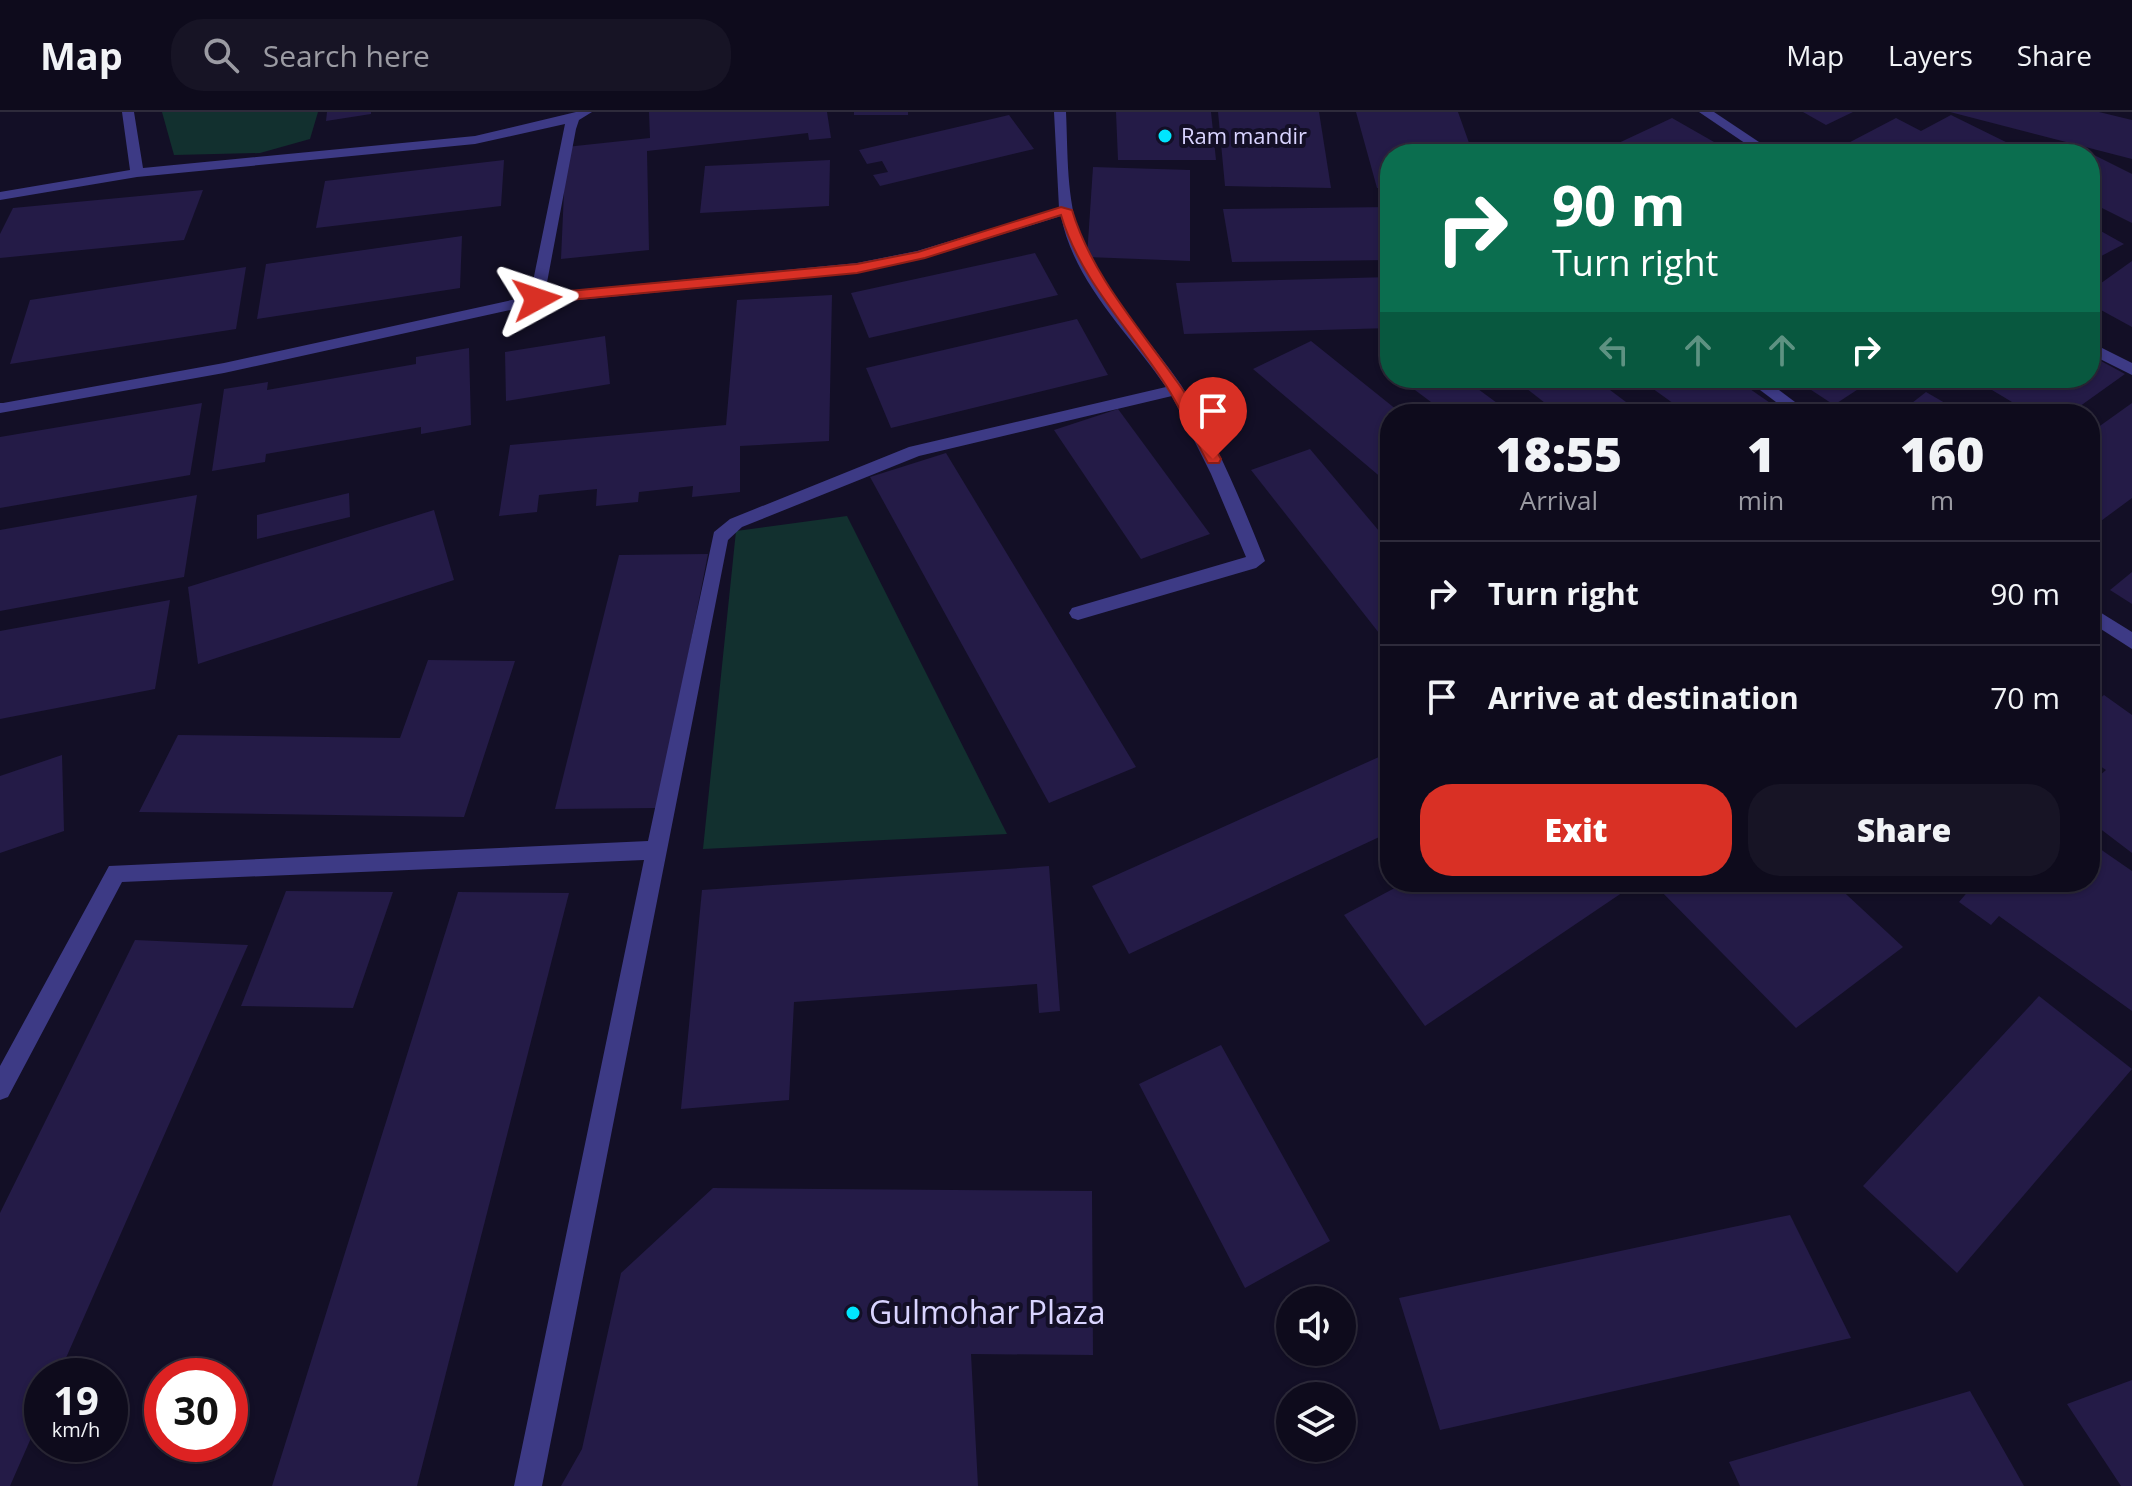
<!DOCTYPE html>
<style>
body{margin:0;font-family:"Open Sans",sans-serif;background:#171425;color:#f1f3f6;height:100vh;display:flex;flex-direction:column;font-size:30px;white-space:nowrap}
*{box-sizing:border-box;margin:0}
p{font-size:26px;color:#9b9ba3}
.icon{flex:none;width:44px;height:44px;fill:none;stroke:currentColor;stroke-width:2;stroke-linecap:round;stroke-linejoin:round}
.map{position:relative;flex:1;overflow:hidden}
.side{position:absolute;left:1380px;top:292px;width:720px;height:488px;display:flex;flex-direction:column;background:#0e0b1c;border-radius:32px;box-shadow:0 2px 6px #0004,0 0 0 2px #2e2b3b}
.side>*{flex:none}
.hud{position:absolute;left:1380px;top:32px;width:720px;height:244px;border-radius:32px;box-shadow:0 2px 6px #0004,0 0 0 2px #2e2b3b;background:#0b6e4f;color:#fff;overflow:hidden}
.controls{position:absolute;left:1276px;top:1174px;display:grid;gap:16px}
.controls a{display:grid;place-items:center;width:80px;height:80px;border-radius:50%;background:#0e0b1c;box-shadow:0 2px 6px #0004,0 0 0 2px #2e2b3b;font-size:40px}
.speed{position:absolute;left:24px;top:1246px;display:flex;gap:16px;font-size:40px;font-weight:700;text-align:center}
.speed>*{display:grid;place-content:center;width:104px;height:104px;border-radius:50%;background:#0e0b1c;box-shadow:0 2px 6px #0004,0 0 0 2px #2e2b3b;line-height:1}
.speed small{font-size:20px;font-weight:400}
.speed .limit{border:12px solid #d22;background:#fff;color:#111}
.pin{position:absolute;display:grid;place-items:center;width:68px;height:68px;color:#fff;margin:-82px -34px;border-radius:50% 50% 50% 0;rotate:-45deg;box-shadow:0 0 8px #0007}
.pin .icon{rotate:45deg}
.me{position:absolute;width:88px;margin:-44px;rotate:85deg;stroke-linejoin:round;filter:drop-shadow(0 0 6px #0008)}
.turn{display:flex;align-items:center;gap:28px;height:168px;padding:0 40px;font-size:36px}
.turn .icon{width:104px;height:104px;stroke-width:2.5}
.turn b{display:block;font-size:56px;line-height:68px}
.lanes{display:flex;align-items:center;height:76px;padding:0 40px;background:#0003;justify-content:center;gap:40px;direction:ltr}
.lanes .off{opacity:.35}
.eta{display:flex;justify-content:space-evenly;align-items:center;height:136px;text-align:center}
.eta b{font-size:48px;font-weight:800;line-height:56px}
.action{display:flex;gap:16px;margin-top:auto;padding:16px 40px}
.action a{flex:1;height:92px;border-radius:32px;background:#d93025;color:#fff;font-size:32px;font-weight:800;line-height:92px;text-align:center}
.action a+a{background:#171425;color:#f1f3f6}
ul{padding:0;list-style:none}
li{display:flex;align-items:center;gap:24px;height:104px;padding:0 40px;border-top:2px solid #2e2b3b}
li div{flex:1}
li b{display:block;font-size:30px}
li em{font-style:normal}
header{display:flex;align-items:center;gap:48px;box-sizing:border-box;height:112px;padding:0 40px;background:#0e0b1c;border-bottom:2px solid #2e2b3b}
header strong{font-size:38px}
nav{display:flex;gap:44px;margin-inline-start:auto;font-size:28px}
.search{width:560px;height:72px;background:#171425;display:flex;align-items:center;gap:20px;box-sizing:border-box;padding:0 28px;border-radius:32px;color:#9b9ba3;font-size:30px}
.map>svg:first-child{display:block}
</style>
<header>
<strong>Map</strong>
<div class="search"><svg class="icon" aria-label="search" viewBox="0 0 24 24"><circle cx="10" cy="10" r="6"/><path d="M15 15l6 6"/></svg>Search here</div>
<nav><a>Map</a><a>Layers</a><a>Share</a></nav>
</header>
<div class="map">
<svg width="2132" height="1374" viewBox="0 0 2132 1374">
<rect width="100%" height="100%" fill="#130f26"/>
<g fill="#12302f">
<polygon points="162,0 318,0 310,27 260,41 174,43"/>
<polygon points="847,404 1007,722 703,737 736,419"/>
</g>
<g fill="#241b47">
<polygon points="327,0 371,0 371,2 326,9"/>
<polygon points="649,0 827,0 831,26 809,28 808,21 647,39 649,138 561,147 566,35 650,26"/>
<rect x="854" y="0" width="54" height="3"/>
<polygon points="1116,0 1211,0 1216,48 1118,48"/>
<polygon points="1218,0 1319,0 1331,76 1225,74"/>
<polygon points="1356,0 1458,0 1473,42 1390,42 1390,76 1377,76"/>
<polygon points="1803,0 1853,0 1826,13"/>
<polygon points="1950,0 2099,0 2132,8 2132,47"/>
<polygon points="1009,3 1034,37 880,74 873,63 888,60 882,49 867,52 859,38"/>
<polygon points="1951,3 2018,36 2008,42 1948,42 1933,34 1920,42 1838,42 1833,39 1896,6 1921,19"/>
<polygon points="1672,6 1735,42 1595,42"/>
<polygon points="2090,41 2132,62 2132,111 2090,90"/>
<polygon points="504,48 501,94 316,116 325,69"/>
<polygon points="830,48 829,94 700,101 705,54"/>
<polygon points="1093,55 1190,58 1190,149 1087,145"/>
<polygon points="203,78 184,128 0,146 0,122 13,96"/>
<polygon points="1390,95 1390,148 1232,150 1223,97"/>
<polygon points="2090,113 2124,132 2090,150"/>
<polygon points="462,124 460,176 257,207 266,152"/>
<polygon points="1035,141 1058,183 869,226 851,181"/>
<polygon points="2132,149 2132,215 2090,192 2090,179"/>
<polygon points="246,155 236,217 10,252 30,188"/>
<polygon points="1390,165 1390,216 1184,222 1176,171"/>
<polygon points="832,183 829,329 740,334 740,380 692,385 693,374 639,380 638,390 596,394 597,377 539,383 537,400 499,404 510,333 726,313 737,188"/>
<polygon points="1077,207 1108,263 891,316 866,256"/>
<polygon points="605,224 610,272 506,289 505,240"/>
<polygon points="1311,229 1402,302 1390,302 1390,373 1253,257"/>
<polygon points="469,236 471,313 421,322 421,315 266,342 265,350 212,359 224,277 268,270 267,278 416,252 416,245"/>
<polygon points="2090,243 2125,262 2069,302 2032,302 1977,269 1981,266 2090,266"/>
<polygon points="1399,266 1463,266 1512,302 1447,302"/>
<polygon points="1513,266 1594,266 1642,302 1559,302"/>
<polygon points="1638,266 1734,266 1786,302 1688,302"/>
<polygon points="1793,266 1875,266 1834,293"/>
<polygon points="1926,280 1964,302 1898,302"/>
<polygon points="202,291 190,363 0,396 0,325"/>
<polygon points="2132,291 2132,386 2090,417 2090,321"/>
<polygon points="1118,297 1210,422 1141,447 1054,318"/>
<polygon points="1310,337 1390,432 1390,535 1251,358"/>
<polygon points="946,341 1136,655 1049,691 870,365"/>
<polygon points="349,381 350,405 257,427 257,403"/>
<polygon points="197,383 184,465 0,499 0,418"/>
<polygon points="434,398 454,468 198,552 188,475"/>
<polygon points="708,442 658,696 555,697 619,443"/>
<polygon points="2132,460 2132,492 2110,478"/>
<polygon points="170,488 155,577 0,607 0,519"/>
<polygon points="428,548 515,549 464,705 139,700 178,623 400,626"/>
<polygon points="2104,583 2132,603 2132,741 2090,709 2090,672 2106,658 2090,647 2090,595"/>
<polygon points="1390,640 1390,720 1129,842 1092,774"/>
<polygon points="62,643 64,719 0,741 0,664"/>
<polygon points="2090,730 2132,759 2132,899 1999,804 1991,813 1959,790 1976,770 2090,770"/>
<polygon points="1049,754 1060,899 1039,901 1037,872 794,890 789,988 681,997 702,778"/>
<polygon points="1406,770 1638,770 1425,914 1344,803"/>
<polygon points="1652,770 1833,770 1903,835 1796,916"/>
<polygon points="286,779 393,780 353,896 241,894"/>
<polygon points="458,780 569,781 417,1374 272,1374"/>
<polygon points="135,828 248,833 58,1264 42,1264 42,1301 10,1374 0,1374 0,1101"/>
<polygon points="2039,884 2132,957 1957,1161 1863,1074"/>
<polygon points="1221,933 1330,1129 1245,1176 1139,972"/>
<polygon points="713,1076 1092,1079 1093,1243 971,1242 978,1374 561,1374 582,1337 621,1161"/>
<polygon points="1790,1103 1851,1226 1440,1318 1399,1186"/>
<polygon points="2132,1268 2132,1374 2121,1374 2067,1292"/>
<polygon points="1970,1279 2024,1374 1740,1374 1729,1350"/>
</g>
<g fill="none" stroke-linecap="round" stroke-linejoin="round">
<g fill="#3d3a85" fill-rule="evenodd">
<path d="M122,0H134L143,56L475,24L576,0H592L579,8L576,17L545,181L857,151L917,139L1059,96L1054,0H1066C1068,42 1066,87 1081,127C1102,182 1148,224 1181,273C1216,327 1241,389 1265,449L1256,456L1078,508L1072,506L1069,501L1072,496L1246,445L1211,362L1172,284L919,344L742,415L728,428L542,1374H514L644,748L122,770L8,985L0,988V954L109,754L648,729L714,420L730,407L909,335L1166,275C1129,221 1074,171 1061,104L925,146L857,161L537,192L224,261L0,301V291H3L224,251L530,184L565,12L475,32L137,65L0,88V80L130,58Z"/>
<polygon points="1699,0 1714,0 1777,42 1761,42"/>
<polygon points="2090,230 2132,251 2132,263 2090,242"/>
<polygon points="1744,266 1763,266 1811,302 1792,302"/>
<polygon points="2090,494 2132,520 2132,537 2090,510"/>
</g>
</g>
<path fill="#d93025" stroke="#8d1f18" stroke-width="2" d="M1061,95L1072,98C1092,164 1139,215 1178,271C1195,294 1207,322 1221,347L1219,351H1208C1195,328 1184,303 1170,280C1134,221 1081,171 1061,103L925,146L857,161L537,191L531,187L537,182L857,152L918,140Z"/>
<g fill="#00e5ff" stroke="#130f26" stroke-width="3">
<circle cx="1165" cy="24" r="8"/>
<circle cx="853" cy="1201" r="8"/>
</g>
<g text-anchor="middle" stroke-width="8" stroke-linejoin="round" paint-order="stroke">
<g font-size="22" fill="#d9d4ff" stroke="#130f26" text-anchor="start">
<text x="1181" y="32">Ram mandir</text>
</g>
<g font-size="32" fill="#d9d4ff" stroke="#130f26" text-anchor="start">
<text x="869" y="1212">Gulmohar Plaza</text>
</g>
</g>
</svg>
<div class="controls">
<a><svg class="icon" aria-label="sound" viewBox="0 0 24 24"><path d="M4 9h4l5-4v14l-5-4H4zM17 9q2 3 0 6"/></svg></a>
<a><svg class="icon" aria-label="layers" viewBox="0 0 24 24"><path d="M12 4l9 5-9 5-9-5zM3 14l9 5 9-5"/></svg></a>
</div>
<div class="speed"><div>19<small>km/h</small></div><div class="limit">30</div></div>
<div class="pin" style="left:1213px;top:347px;background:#d93025"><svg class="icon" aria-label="arrive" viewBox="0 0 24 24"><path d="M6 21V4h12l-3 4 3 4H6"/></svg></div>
<svg class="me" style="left:537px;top:187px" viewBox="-20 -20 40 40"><path d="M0-17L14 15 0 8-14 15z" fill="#d93025" stroke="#fff" stroke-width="4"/></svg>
<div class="hud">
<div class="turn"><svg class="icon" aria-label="right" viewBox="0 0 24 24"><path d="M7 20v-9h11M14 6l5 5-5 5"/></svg><div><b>90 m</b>Turn right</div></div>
<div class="lanes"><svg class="icon off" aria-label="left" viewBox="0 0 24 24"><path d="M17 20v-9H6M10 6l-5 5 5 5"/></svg><svg class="icon off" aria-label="ahead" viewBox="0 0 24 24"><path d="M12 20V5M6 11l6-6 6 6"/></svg><svg class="icon off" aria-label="ahead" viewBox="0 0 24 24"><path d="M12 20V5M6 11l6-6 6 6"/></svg><svg class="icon" aria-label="right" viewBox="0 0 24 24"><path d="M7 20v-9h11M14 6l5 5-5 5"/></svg></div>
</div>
<section class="side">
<div class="eta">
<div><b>18:55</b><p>Arrival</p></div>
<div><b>1</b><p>min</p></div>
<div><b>160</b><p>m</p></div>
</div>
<ul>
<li><svg class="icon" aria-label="right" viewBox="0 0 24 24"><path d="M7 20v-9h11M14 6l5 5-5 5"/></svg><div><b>Turn right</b></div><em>90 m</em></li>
<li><svg class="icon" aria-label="arrive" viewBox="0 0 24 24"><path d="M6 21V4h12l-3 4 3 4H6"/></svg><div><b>Arrive at destination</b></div><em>70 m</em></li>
</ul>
<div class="action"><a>Exit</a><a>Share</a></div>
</section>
</div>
